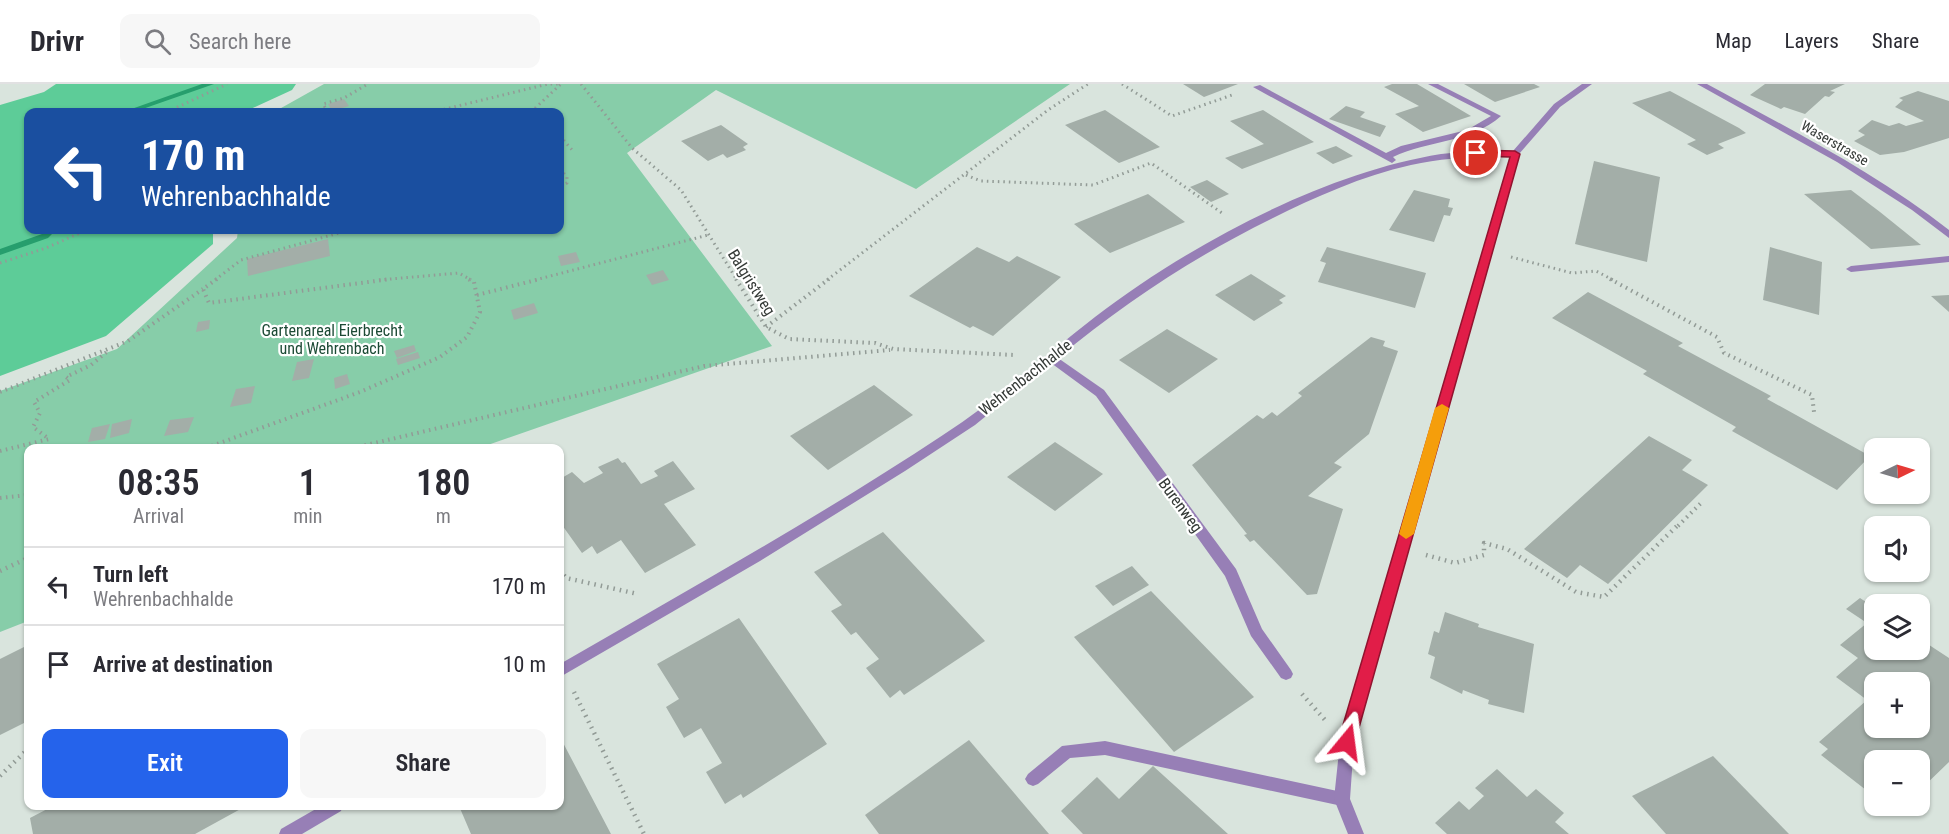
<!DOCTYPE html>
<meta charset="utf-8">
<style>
body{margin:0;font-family:"Roboto Condensed",sans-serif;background:#f7f7f7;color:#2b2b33;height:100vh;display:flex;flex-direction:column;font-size:22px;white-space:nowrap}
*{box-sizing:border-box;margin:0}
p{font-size:20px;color:#7c7c81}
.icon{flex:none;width:33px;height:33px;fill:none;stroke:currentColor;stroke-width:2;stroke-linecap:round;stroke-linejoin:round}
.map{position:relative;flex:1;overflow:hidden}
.details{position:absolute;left:24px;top:360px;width:540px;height:366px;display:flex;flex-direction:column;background:#fff;border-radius:12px;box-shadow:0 2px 4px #0004}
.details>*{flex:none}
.hud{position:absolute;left:24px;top:24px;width:540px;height:126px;border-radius:12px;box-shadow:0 2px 4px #0004;background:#1a4fa0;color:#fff;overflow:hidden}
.needle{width:39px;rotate:85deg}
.controls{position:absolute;left:1864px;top:354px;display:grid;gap:12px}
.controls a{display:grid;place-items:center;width:66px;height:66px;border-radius:12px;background:#fff;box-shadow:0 2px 4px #0004;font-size:30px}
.pin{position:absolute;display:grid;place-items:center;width:51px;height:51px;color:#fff;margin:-26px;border:3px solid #fff;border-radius:50%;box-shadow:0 2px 6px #0007}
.me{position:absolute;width:66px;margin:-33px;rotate:16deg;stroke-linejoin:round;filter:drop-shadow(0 0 4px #0008)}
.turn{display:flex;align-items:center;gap:21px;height:126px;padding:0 18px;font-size:27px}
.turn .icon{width:78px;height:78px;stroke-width:2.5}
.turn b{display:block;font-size:42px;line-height:51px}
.eta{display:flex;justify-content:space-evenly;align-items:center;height:102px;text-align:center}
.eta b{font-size:36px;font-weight:600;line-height:42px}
.cta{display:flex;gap:12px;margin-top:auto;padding:12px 18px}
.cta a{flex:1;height:69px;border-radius:12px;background:#2563eb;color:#fff;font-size:24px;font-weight:600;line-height:69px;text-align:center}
.cta a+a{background:#f7f7f7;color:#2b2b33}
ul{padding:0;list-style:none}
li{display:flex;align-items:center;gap:18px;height:78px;padding:0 18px;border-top:2px solid #e1e1e2}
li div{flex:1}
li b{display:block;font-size:22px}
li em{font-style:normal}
header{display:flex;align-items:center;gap:36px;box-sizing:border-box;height:84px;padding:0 30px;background:#fff;border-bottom:2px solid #e1e1e2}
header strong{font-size:28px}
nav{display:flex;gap:33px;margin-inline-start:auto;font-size:21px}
.search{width:420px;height:54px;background:#f7f7f7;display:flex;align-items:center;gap:15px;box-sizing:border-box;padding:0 21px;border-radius:12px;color:#7c7c81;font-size:22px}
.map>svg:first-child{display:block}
</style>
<header>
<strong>Drivr</strong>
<div class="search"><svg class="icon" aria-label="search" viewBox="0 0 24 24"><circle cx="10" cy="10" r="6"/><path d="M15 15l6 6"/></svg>Search here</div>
<nav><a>Map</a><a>Layers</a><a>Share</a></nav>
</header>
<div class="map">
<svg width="1949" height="750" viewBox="0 0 1949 750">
<rect width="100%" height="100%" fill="#d9e4dd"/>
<polygon fill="#87cda9" points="324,0 1070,0 916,105 716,6 627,69 772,262 479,364 28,364 28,537 0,548 0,307 117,265 237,154 238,146 560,146 560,28 274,28"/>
<polygon fill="#5dcc98" points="56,0 296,0 292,6 244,28 28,28 28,146 213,146 213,160 106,252 0,292 0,21 44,8"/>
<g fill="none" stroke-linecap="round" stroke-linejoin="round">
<g fill="#269e6d" fill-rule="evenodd">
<polygon points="202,0 214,0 134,28 123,28"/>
<polygon points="46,146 56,146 48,154 0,171 0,165 42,150"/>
</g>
</g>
<g fill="#a3aea8" fill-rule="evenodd">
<polygon points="1183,0 1238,0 1204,13"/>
<polygon points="1392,0 1417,0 1471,32 1423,48 1395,30 1419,22 1384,3"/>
<polygon points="1464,0 1534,0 1540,3 1495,18"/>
<polygon points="1765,0 1845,0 1830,7 1835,8 1829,13 1825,12 1805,30 1784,23 1781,25 1750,11"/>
<polygon points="1670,7 1739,44 1746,49 1718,60 1724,64 1707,71 1687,60 1696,56 1632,19"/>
<polygon points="1918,7 1949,17 1949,54 1904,68 1880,71 1854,57 1865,51 1858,47 1872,36 1889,42 1899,39 1906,42 1924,37 1895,23 1903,16 1899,14"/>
<polygon points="344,15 349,22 332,27 328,20"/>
<polygon points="1346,22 1365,28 1360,33 1386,42 1380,53 1329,35"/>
<polygon points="1105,26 1160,63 1119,79 1065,41"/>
<polygon points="1263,26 1314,58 1242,85 1225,74 1264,60 1230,37"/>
<polygon points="721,41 748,60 743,63 746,66 727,74 723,70 708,77 681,57"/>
<polygon points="1336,62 1353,72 1333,80 1316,69"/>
<polygon points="1594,77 1660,93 1647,178 1575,160"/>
<polygon points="1207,96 1229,110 1211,118 1190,103"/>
<polygon points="1414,106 1450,115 1448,123 1453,124 1450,132 1444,131 1434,158 1389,146"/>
<polygon points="1851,106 1880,128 1921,161 1871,165 1804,110"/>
<polygon points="1148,110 1185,138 1110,169 1074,140"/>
<polygon points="328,155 330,172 248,192 247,175"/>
<polygon points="977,163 1009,178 1017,172 1061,193 993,252 973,242 970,244 909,212"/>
<polygon points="1327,163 1426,189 1415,224 1318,198 1326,179 1320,177"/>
<polygon points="1770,163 1822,178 1819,231 1763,216"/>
<polygon points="576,168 580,178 561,182 558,172"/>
<polygon points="663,186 669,196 652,201 646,191"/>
<polygon points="1251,190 1286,212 1279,216 1283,219 1254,237 1215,211"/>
<polygon points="1588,208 1683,259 1678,262 1771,312 1767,315 1870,372 1837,406 1732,347 1736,343 1643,290 1647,287 1552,234"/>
<polygon points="1949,211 1949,228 1931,212"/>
<polygon points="534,219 538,229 514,236 511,226"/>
<polygon points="210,236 209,245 196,248 198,238"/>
<polygon points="1167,245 1218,275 1169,309 1119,276"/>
<polygon points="1371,253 1385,257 1383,262 1398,267 1369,350 1334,379 1342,383 1308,412 1343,425 1317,510 1307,511 1254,456 1250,458 1244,451 1247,450 1192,381 1257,331 1263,335 1272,328 1277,332 1302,312 1298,309"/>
<polygon points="414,261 416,267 397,274 394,267"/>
<polygon points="418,268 420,274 398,281 396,275"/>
<polygon points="314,275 309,294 292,297 297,278"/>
<polygon points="347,290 350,300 335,305 334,294"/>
<polygon points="874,301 913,331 828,386 790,352"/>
<polygon points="255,302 251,319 230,323 236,305"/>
<polygon points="194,333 188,348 164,352 170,336"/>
<polygon points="132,335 129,349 110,354 112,340"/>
<polygon points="110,340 105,355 88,358 92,344"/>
<polygon points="1649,352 1692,376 1682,386 1708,401 1608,500 1580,481 1567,494 1524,465"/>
<polygon points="1055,358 1103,390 1055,427 1007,393"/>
<polygon points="618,374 622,379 625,378 641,400 658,392 654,387 673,377 695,405 664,420 696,461 645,489 621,456 597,470 592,462 582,469 562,441 560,443 560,395 572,388 584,399 603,389 598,383"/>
<polygon points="883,448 985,557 904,611 900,606 890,614 866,584 879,575 856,548 851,551 831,527 842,521 814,488"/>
<polygon points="1132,482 1149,501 1113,522 1095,502"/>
<polygon points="1151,507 1254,613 1174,668 1074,553"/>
<path d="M1860,514L1875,524V566H1920V555L1949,574V678L1920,706V676H1875V713L1821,671L1828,665L1819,658L1867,616L1836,593L1858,574L1840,561L1867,539L1846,525ZM1875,598H1920V644H1875Z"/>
<polygon points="1445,528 1479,540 1478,543 1534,560 1524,629 1488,620 1489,616 1463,606 1462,610 1430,594 1435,573 1428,570 1434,547 1439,549"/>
<polygon points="739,534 827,660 743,714 741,710 725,720 706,688 722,679 701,644 684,654 666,623 679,615 657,580"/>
<polygon points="28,561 28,637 0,651 0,575"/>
<polygon points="560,653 611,750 471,750 459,722 560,722"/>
<polygon points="969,656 1049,750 879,750 865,731"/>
<polygon points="1713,672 1789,750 1666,750 1632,712"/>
<polygon points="1153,682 1228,750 1083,750 1061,727 1097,693 1119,715"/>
<polygon points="1497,685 1527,713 1536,705 1564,729 1555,738 1569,750 1447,750 1435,739 1459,717 1469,726 1484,712 1475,704"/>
<polygon points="53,722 62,722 63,725 70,722 246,722 195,750 33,750 30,734"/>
</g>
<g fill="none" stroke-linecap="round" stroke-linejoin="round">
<g stroke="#929b96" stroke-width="3" stroke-dasharray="1.5 4" stroke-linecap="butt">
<polyline points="581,0 632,64 681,106 737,196"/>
<polyline points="1122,0 1172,32 1235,10"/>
<polyline points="167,28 227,0"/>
<polyline points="328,28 323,20 344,14 368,0"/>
<polyline points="433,28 548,0 561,0"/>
<polyline points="531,28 561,0"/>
<polyline points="560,52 573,67"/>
<polyline points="560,85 567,93 567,99 560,101"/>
<polyline points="966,91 981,97 1093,101 1151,79 1222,129"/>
<polyline points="1511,173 1572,189 1596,187 1613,196"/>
<polyline points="0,179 46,164 87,146"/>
<polyline points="215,196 241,176 350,146"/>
<polyline points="379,196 459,189 471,196"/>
<polyline points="535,196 708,151"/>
<polyline points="827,196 1048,26 1088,0"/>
</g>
<g stroke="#929b96" stroke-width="4" stroke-dasharray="1.5 4.5" stroke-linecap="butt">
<polyline points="217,195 203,205 209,219 391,195"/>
<polyline points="736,195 766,243 789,255 875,259 893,265 1014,271"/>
<polyline points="1610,195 1717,253 1724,269 1812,311 1814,328"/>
<polyline points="477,211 540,195"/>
<polyline points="766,243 829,195"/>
<polyline points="0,308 128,257 203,205"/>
<polyline points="206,364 360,308 440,273 467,253 480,228 474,198 468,195"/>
<polyline points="353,364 704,282 890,266"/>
<polyline points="0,367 49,355 33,343 40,329 34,318 70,296 66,293 91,281 109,266"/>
<polyline points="0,414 28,411"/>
<polyline points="1678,442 1701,419"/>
</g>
<g stroke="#929b96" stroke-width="4.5" stroke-dasharray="1.5 5" stroke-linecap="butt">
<polyline points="1426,471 1455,479 1484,471 1484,459 1507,465 1576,508 1604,513 1679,440"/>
<polyline points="560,486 566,494 638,510"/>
<polyline points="0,487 28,474"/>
<polyline points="574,608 644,750"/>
<polyline points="1302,610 1325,636"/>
<polyline points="0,692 28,665"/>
</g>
<g fill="#977fb6" fill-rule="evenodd">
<path d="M1428,0H1438L1501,32C1471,59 1428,56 1393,73L1396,76L1392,79L1253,3L1260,1L1386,69L1401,62L1467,46L1491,32Z"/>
<polygon points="1949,172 1949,178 1851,188 1846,185 1851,182"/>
<polygon points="1105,657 1342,708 1348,710 1350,715 1348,720 1342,722 1105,671 1070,674 1038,700 1033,702 1028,700 1025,695 1028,690 1062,662"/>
</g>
<g fill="#977fb6" fill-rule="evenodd">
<path d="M1582,0H1592L1560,23L1519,70L1354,658L1350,715L1364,750H1348L1334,715L1340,658L1510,73C1476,72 1443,74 1411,81C1362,92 1315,113 1271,135C1194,173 1124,219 1058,274L1104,306L1236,485L1262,545L1291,586L1293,590L1291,594L1286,596L1281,594L1251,552L1225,492L1096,312L1051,279L975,341L905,387L760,477L560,593V580C688,506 819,433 943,351C997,316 1044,272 1095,233C1189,161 1323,89 1441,70C1465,67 1489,67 1513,67L1554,20Z"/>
<path d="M1697,0H1707C1790,45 1875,88 1949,146V154L1912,126L1837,78Z"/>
<polygon points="321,722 343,722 341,727 302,750 279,750 281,745"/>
</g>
</g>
<polygon fill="#e11d48" stroke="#92132f" stroke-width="1.5" points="1473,66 1515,67 1520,70 1355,658 1353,663 1347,666 1341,663 1338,658 1510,73 1476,72 1471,69"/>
<polygon fill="#f59e0b" points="1442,320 1449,324 1414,450 1406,455 1399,450 1435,324"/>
<g text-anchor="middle" stroke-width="4.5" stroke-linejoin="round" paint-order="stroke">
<g font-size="14" fill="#343936" stroke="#fff">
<text transform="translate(1835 59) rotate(30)" y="5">Waserstrasse</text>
</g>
<g font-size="16" fill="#343936" stroke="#fff">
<text transform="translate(752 198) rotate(58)" y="6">Balgristweg</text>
<text transform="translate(1025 293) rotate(-38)" y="6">Wehrenbachhalde</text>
<text transform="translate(1181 421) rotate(54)" y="6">Burenweg</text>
</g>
<g font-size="16" fill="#1c4a35" stroke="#fff">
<text x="332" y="252">Gartenareal Eierbrecht<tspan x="332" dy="18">und Wehrenbach</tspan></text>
</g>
</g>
</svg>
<div class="controls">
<a><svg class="needle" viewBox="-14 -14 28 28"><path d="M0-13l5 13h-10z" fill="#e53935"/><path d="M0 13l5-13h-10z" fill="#7c7c81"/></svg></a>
<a><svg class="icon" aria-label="sound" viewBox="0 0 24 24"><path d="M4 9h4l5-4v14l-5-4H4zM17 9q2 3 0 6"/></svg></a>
<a><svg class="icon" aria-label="layers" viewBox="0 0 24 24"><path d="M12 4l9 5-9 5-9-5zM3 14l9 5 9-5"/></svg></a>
<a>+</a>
<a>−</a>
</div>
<div class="pin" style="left:1476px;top:69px;background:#d93025"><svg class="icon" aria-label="arrive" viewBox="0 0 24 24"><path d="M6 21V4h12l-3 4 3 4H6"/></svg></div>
<svg class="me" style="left:1347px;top:658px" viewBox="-20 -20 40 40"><path d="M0-17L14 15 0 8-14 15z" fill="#e11d48" stroke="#fff" stroke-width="4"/></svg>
<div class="hud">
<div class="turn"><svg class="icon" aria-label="left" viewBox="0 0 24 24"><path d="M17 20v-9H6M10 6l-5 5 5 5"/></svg><div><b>170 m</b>Wehrenbachhalde</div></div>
</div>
<section class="details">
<div class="eta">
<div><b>08:35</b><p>Arrival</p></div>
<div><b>1</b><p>min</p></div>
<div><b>180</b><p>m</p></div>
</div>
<ul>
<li><svg class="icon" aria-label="left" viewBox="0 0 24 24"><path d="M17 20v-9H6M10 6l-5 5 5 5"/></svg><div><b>Turn left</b><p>Wehrenbachhalde</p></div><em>170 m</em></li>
<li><svg class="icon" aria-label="arrive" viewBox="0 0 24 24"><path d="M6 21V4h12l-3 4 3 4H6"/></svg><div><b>Arrive at destination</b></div><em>10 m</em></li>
</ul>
<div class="cta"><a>Exit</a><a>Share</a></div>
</section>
</div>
